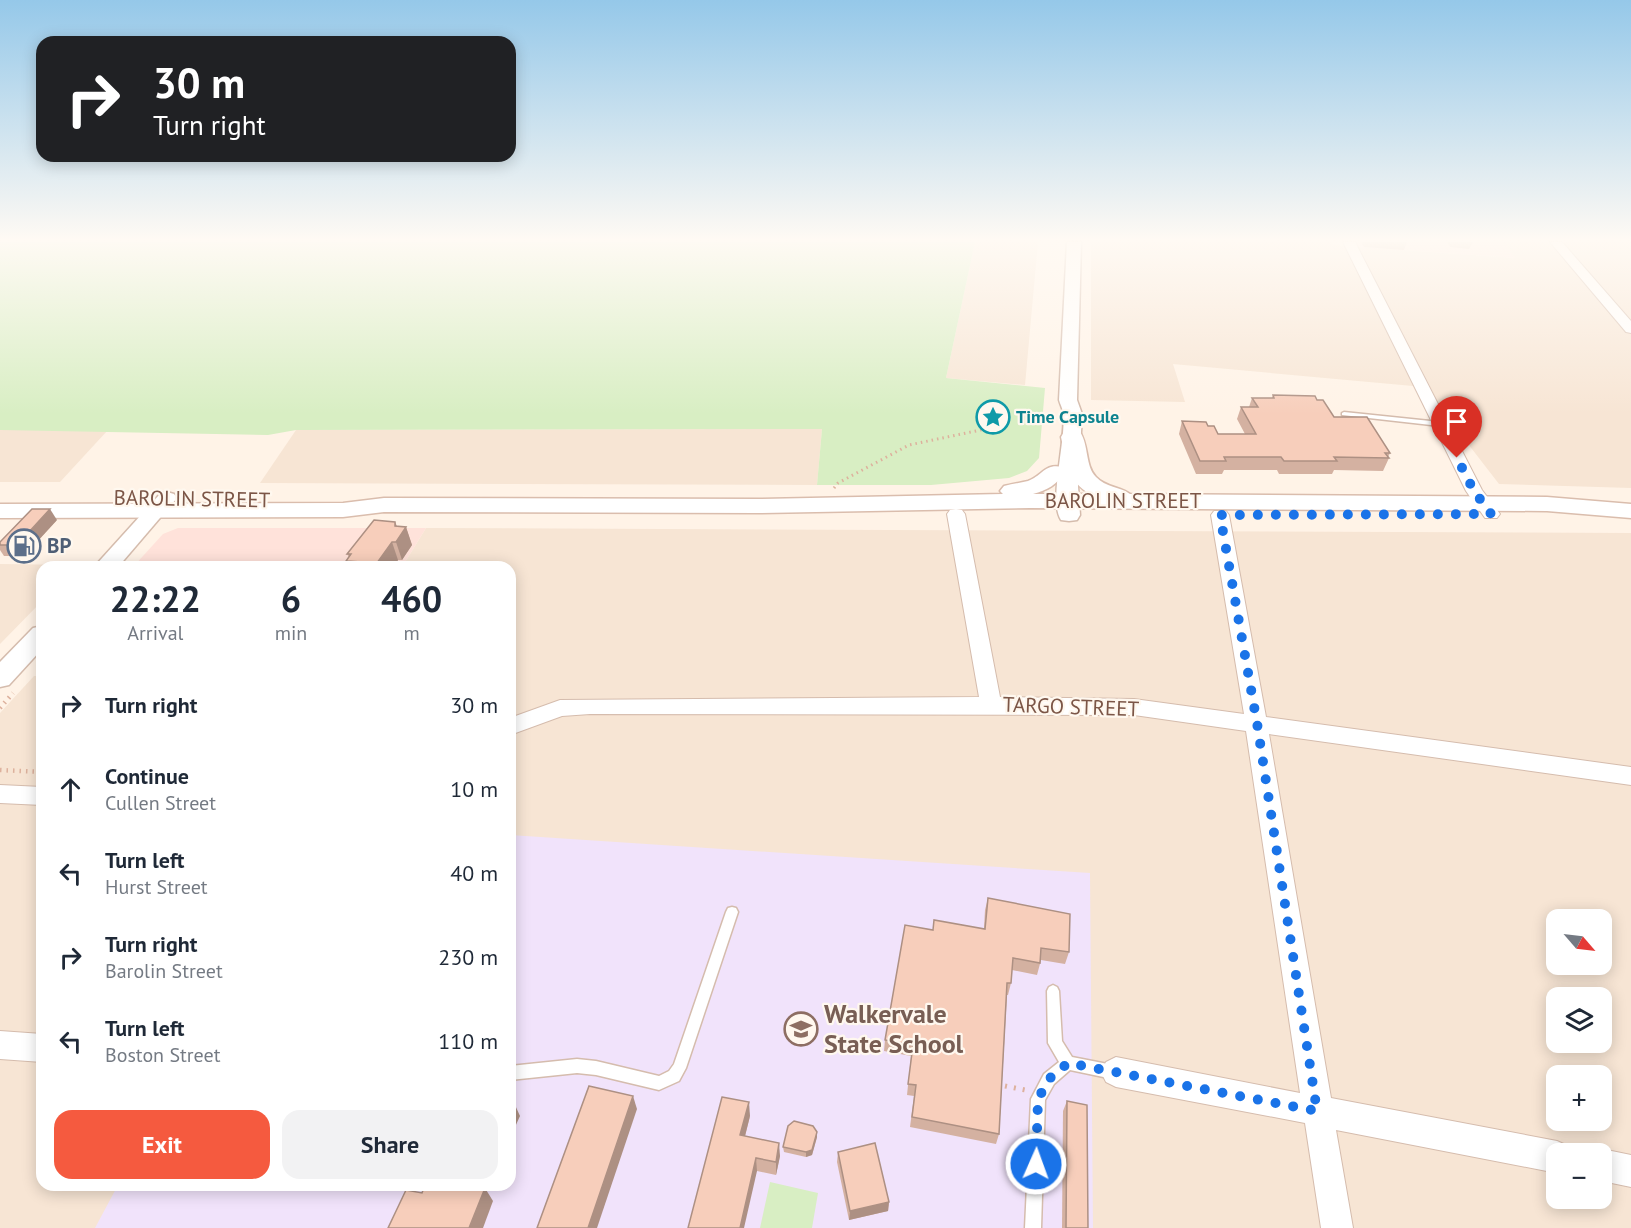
<!DOCTYPE html>
<meta charset="utf-8">
<style>
body{margin:0;font-family:"PT Sans",sans-serif;background:#f2f2f3;color:#1f2937;height:100vh;display:flex;flex-direction:column;font-size:22px;white-space:nowrap}
*{box-sizing:border-box;margin:0}
p{font-size:20px;color:#747a83}
.icon{flex:none;width:33px;height:33px;fill:none;stroke:currentColor;stroke-width:2;stroke-linecap:round;stroke-linejoin:round}
.map{position:relative;flex:1;overflow:hidden}
.sheet{position:absolute;left:36px;top:561px;width:480px;height:630px;display:flex;flex-direction:column;background:#fff;border-radius:18px;box-shadow:0 3px 15px #0003}
.sheet>*{flex:none}
.banner{position:absolute;left:36px;top:36px;width:480px;height:126px;border-radius:18px;box-shadow:0 3px 15px #0003;background:#202124;color:#fff;overflow:hidden}
.needle{width:39px;rotate:118deg}
.fabs{position:absolute;left:1546px;top:909px;display:grid;gap:12px}
.fabs a{display:grid;place-items:center;width:66px;height:66px;border-radius:12px;background:#fff;box-shadow:0 3px 15px #0003;font-size:30px}
.pin{position:absolute;display:grid;place-items:center;width:51px;height:51px;color:#fff;margin:-62px -26px;border-radius:50% 50% 50% 0;rotate:-45deg;box-shadow:0 0 6px #0007}
.pin .icon{rotate:45deg}
.me{position:absolute;width:66px;margin:-33px;rotate:2deg;stroke-linejoin:round;filter:drop-shadow(0 0 4px #0008)}
.turn{display:flex;align-items:center;gap:21px;height:126px;padding:0 18px;font-size:27px}
.turn .icon{width:78px;height:78px;stroke-width:2.5}
.turn b{display:block;font-size:42px;line-height:51px}
.eta{display:flex;justify-content:space-evenly;align-items:center;height:102px;text-align:center}
.eta b{font-size:36px;font-weight:700;line-height:42px}
.primary-button{display:flex;gap:12px;margin-top:auto;padding:12px 18px}
.primary-button a{flex:1;height:69px;border-radius:18px;background:#f55a3f;color:#fff;font-size:24px;font-weight:700;line-height:69px;text-align:center}
.primary-button a+a{background:#f2f2f3;color:#1f2937}
ul{padding:0;list-style:none}
li{display:flex;align-items:center;gap:18px;height:84px;padding:0 18px}
li div{flex:1}
li b{display:block;font-size:22px}
li em{font-style:normal}
.map>svg:first-child{display:block}
</style>
<div class="map">
<svg width="1631" height="1228" viewBox="0 0 1631 1228">
<rect width="100%" height="100%" fill="#fff3e7"/>
<g fill="#f7e5d4" fill-rule="evenodd">
<polygon points="975,242 1038,242 1025,385 946,378"/>
<polygon points="1091,242 1331,242 1333,245 1514,258 1503,242 1631,242 1631,488 1499,484 1424,387 1173,364 1185,402 1091,400"/>
<polygon points="822,429 817,485 260,483 296,430"/>
<polygon points="0,430 66,430 107,431 60,482 0,482"/>
<path d="M426,528L1631,533V1228H0V713L34,676H42V1185H510V567H402ZM1557,920H1602V964H1557ZM1557,998H1602V1042H1557ZM1557,1076H1602V1120H1557ZM1557,1154H1602V1198H1557Z"/>
<polygon points="0,564 77,565 42,567 42,601 0,644"/>
</g>
<g fill="#ffe2da">
<polygon points="1350,242 1503,242 1515,258 1353,246"/>
<polygon points="178,528 426,528 402,567 133,567 163,534"/>
</g>
<polygon fill="#f1e3fb" points="510,835 1090,873 1093,1228 95,1228 118,1185 510,1185"/>
<g fill="#d8eec3">
<polygon points="0,242 975,242 946,378 1045,388 1039,458 1027,471 1009,478 931,485 817,485 822,429 296,430 268,435 0,430"/>
<polygon points="770,1182 818,1193 812,1228 760,1228"/>
</g>
<g fill="none" stroke-linecap="round" stroke-linejoin="round">
<g stroke="#d5bcad" stroke-width="3">
<g id="service">
<polygon points="1344,412 1440,422 1444,424 1440,426 1342,415 1342,413"/>
<polygon points="732,907 736,908 738,912 686,1068 679,1081 659,1090 596,1075 577,1073 510,1080 510,1066 577,1059 596,1061 659,1076 669,1071 674,1064 726,912 728,908"/>
<polygon points="1053,985 1057,987 1059,991 1062,1041 1072,1057 1113,1065 1118,1067 1120,1072 1118,1077 1113,1079 1070,1070 1054,1084 1045,1100 1041,1228 1025,1228 1031,1099 1044,1074 1059,1062 1048,1043 1047,991 1049,987"/>
</g>
</g>
<g stroke="#d5bcad" stroke-width="2">
<g id="minor">
<polygon points="1343,242 1355,242 1482,490 1500,514 1497,518 1485,518 1466,491"/>
<polygon points="1550,242 1562,242 1631,321 1631,333 1626,332"/>
<polygon points="956,509 962,510 965,514 1000,697 1134,699 1244,714 1211,515 1214,511 1226,511 1229,515 1266,717 1631,767 1631,785 1269,734 1331,1098 1557,1141 1568,1146 1571,1154 1557,1154 1557,1173 1336,1130 1353,1228 1321,1228 1305,1123 1116,1087 1106,1082 1101,1072 1106,1062 1116,1057 1300,1093 1246,731 1134,715 590,714 562,716 510,735 510,718 560,700 979,697 947,514 950,510"/>
<polygon points="0,785 42,787 42,805 0,803"/>
<polygon points="0,1031 42,1034 42,1062 0,1059"/>
<polygon points="1602,1149 1631,1155 1631,1187 1602,1181 1602,1154 1592,1154"/>
</g>
</g>
<g stroke="#d5bcad" stroke-width="3">
<g id="tertiary">
<path d="M1067,242H1081L1077,400L1082,414L1078,486L1080,515L1077,520L1069,521L1061,520C1048,500 1067,438 1063,413C1063,409 1060,404 1059,400Z"/>
<polygon points="167,492 174,494 177,498 118,567 94,567 160,494"/>
<polygon points="42,626 42,649 9,685 0,687 0,662 33,628"/>
</g>
</g>
<g stroke="#dabdad" stroke-width="3">
<path id="secondary" d="M1072,430L1080,432C1089,445 1085,466 1096,477C1105,487 1121,487 1130,494L1547,497L1631,504V518L1547,511L1030,508L759,513L384,512L343,517L0,518V504L343,503L384,498L759,499L1003,494L1000,491L1004,486C1012,484 1020,483 1028,481C1042,476 1045,463 1062,467L1065,472C1057,485 1047,490 1033,494H1090C1068,482 1066,459 1061,437L1064,432Z"/>
</g>
<polyline stroke="#ddb19d" stroke-width="3" stroke-dasharray="1.5 4" stroke-linecap="butt" points="834,488 838,483 909,445 995,427"/>
<g stroke="#ddb19d" stroke-width="4.5" stroke-dasharray="1.5 5" stroke-linecap="butt">
<polyline points="0,708 13,693"/>
<polyline points="0,770 42,772"/>
</g>
<polyline stroke="#ddb19d" stroke-width="5" stroke-dasharray="2 7" stroke-linecap="butt" points="1005,1086 1025,1090"/>
<use href="#service" fill="#fff" fill-rule="evenodd"/>
<use href="#minor" fill="#fff" fill-rule="evenodd"/>
<use href="#tertiary" fill="#fff" fill-rule="evenodd"/>
<use href="#secondary" fill="#fff" fill-rule="evenodd"/>
</g>
<g fill="#d4b1a1">
<polygon points="1361,242 1407,242 1404,250 1364,247"/>
<polygon points="1447,242 1473,242 1469,249 1450,247"/>
<polygon points="1273,395 1317,400 1334,417 1390,453 1388,457 1389,458 1383,471 1334,470 1332,474 1279,474 1277,470 1224,470 1222,474 1196,474 1179,434 1182,421 1208,426 1218,434 1245,434 1237,419 1241,407 1249,407 1252,398 1272,398"/>
<polygon points="57,520 24,556 4,556 0,550 0,542"/>
<polygon points="395,522 397,526 406,527 412,545 402,560 398,560 394,567 349,567 346,561 349,557 347,554"/>
<polygon points="988,898 1069,952 1065,964 1041,960 1037,975 1012,970 1011,983 1008,995 1007,995 999,1134 996,1144 910,1127 914,1096 907,1095 911,1056 884,1051 885,1040 933,930 984,928 985,910"/>
<polygon points="1067,1101 1088,1228 1062,1228 1063,1111"/>
<polygon points="750,1116 745,1136 780,1156 776,1175 757,1171 688,1228"/>
<polygon points="817,1137 812,1155 806,1157 784,1152 783,1147"/>
<polygon points="838,1152 889,1202 888,1211 849,1220 837,1162"/>
</g>
<g fill="#ad9083">
<polygon points="50,509 57,520 24,556 17,545"/>
<polygon points="395,522 400,536 406,527 412,545 402,560 396,542"/>
<polygon points="392,542 398,560 394,567 379,567 377,563"/>
<polygon points="633,1096 637,1109 597,1228 588,1228"/>
<polygon points="749,1102 750,1116 742,1148 740,1135"/>
<polygon points="515,1105 520,1116 510,1138 510,1116"/>
<polygon points="817,1132 817,1137 812,1155 806,1157 806,1152"/>
<polygon points="779,1143 780,1156 776,1175 776,1162"/>
<polygon points="756,1158 757,1171 744,1228 740,1228"/>
<polygon points="485,1188 493,1201 483,1228 469,1228"/>
<polygon points="889,1202 888,1211 849,1220 850,1211"/>
</g>
<g fill="#f7cebb" stroke="#ad9083" stroke-width="1.5">
<polygon points="1273,395 1315,396 1317,400 1323,400 1334,417 1367,417 1390,453 1385,453 1389,458 1334,457 1337,461 1284,461 1281,457 1224,457 1226,461 1200,461 1182,421 1206,422 1208,426 1214,426 1218,434 1256,434 1241,407 1258,407 1252,398 1274,398"/>
<polygon points="32,509 50,509 17,545 0,545 0,542"/>
<polygon points="374,520 395,522 395,526 406,527 396,542 392,542 377,563 346,561 351,554 347,554"/>
<polygon points="988,898 1070,914 1069,952 1041,948 1040,963 1013,958 1011,983 1007,983 999,1134 912,1117 916,1085 908,1084 913,1045 885,1040 905,925 933,930 934,920 985,929"/>
<polygon points="589,1086 633,1096 588,1228 537,1228"/>
<polygon points="722,1097 749,1102 740,1135 779,1143 776,1162 756,1158 740,1228 688,1228"/>
<polygon points="1067,1101 1087,1105 1088,1228 1066,1228"/>
<polygon points="510,1104 515,1105 510,1116"/>
<polygon points="794,1121 813,1126 817,1132 812,1150 806,1152 783,1147 788,1126"/>
<polygon points="875,1143 889,1202 850,1211 838,1152"/>
<polygon points="425,1185 470,1185 485,1188 469,1228 388,1228 406,1190 422,1193"/>
</g>
<linearGradient id="sky" x2="0" y2="1"><stop stop-color="#95c8e9"/><stop offset="0.58" stop-color="#fffaf4"/><stop offset="1" stop-color="#fffaf4" stop-opacity="0"/></linearGradient>
<rect width="1631" height="414" fill="url(#sky)"/>
<g fill="none" stroke-linecap="round" stroke-linejoin="round">
<polyline stroke="#1a73e8" stroke-width="10" stroke-dasharray="0 18" points="1036,1164 1038,1099 1049,1079 1068,1063 1317,1111 1257,723 1220,515 1491,514 1474,491 1457,458"/>
</g>
<defs>
<g id="sight-ring" transform="scale(1.725)"><circle r="9.5" fill="#fff8ef" stroke="#0f9aa8" stroke-width="1.5"/><path d="M0-6L1.8-2.2L6-1.7L2.9 1.2L3.7 5.4L0 3.3L-3.7 5.4L-2.9 1.2L-6-1.7L-1.8-2.2Z" fill="#0f9aa8"/></g>
<g id="fuel-ring" transform="scale(1.725)"><circle r="9.5" fill="#fff8ef" stroke="#5c6f8a" stroke-width="1.5"/><path d="M-5.5-6h7V0h2V4h1.3V-2.5L3-4.5l.8-.8L6-3V5H2.5V1h-1V6h-7ZM-4.2-4.7v3.2H.2V-4.7Z" fill="#5c6f8a"/></g>
<g id="school-ring" transform="scale(1.725)"><circle r="9.5" fill="#fff8ef" stroke="#8d6e63" stroke-width="1.5"/><path d="M0-5L7-2L0 1L-7-2ZM-4 1L0 2.5L4 1V4Q0 6-4 4Z" fill="#8d6e63"/></g>
</defs>
<g fill-rule="evenodd">
<use href="#sight-ring" x="993" y="417"/>
<use href="#fuel-ring" x="24" y="546"/>
<use href="#school-ring" x="801" y="1029"/>
</g>
<g text-anchor="middle" stroke-width="4.5" stroke-linejoin="round" paint-order="stroke">
<g font-size="18" font-weight="bold" fill="#0d838f" stroke="#fff8ef" text-anchor="start">
<text x="1016" y="423">Time Capsule</text>
</g>
<g font-size="21" fill="#7c5647" stroke="#fff8ef">
<text transform="translate(192 499) rotate(1)" y="7">BAROLIN STREET</text>
<text x="1123" y="508">BAROLIN STREET</text>
<text transform="translate(1071 707) rotate(2)" y="7">TARGO STREET</text>
</g>
<g font-size="21" font-weight="bold" fill="#4e5e75" stroke="#fff8ef" text-anchor="start">
<text x="47" y="553">BP</text>
</g>
<g font-size="26" font-weight="bold" fill="#785e54" stroke="#fff8ef" text-anchor="start">
<text x="824" y="1023">Walkervale<tspan x="824" dy="30">State School</tspan></text>
</g>
</g>
</svg>
<div class="fabs">
<a><svg class="needle" viewBox="-14 -14 28 28"><path d="M0-13l5 13h-10z" fill="#e53935"/><path d="M0 13l5-13h-10z" fill="#747a83"/></svg></a>
<a><svg class="icon" aria-label="layers" viewBox="0 0 24 24"><path d="M12 4l9 5-9 5-9-5zM3 14l9 5 9-5"/></svg></a>
<a>+</a>
<a>−</a>
</div>
<div class="pin" style="left:1457px;top:458px;background:#d93025"><svg class="icon" aria-label="arrive" viewBox="0 0 24 24"><path d="M6 21V4h12l-3 4 3 4H6"/></svg></div>
<svg class="me" style="left:1036px;top:1164px" viewBox="-20 -20 40 40"><circle r="17" fill="#1a73e8" stroke="#fff" stroke-width="3"/><path d="M0-11L8 9 0 5-8 9z" fill="#fff"/></svg>
<div class="banner">
<div class="turn"><svg class="icon" aria-label="right" viewBox="0 0 24 24"><path d="M7 20v-9h11M14 6l5 5-5 5"/></svg><div><b>30 m</b>Turn right</div></div>
</div>
<section class="sheet">
<div class="eta">
<div><b>22:22</b><p>Arrival</p></div>
<div><b>6</b><p>min</p></div>
<div><b>460</b><p>m</p></div>
</div>
<ul>
<li><svg class="icon" aria-label="right" viewBox="0 0 24 24"><path d="M7 20v-9h11M14 6l5 5-5 5"/></svg><div><b>Turn right</b></div><em>30 m</em></li>
<li><svg class="icon" aria-label="ahead" viewBox="0 0 24 24"><path d="M12 20V5M6 11l6-6 6 6"/></svg><div><b>Continue</b><p>Cullen Street</p></div><em>10 m</em></li>
<li><svg class="icon" aria-label="left" viewBox="0 0 24 24"><path d="M17 20v-9H6M10 6l-5 5 5 5"/></svg><div><b>Turn left</b><p>Hurst Street</p></div><em>40 m</em></li>
<li><svg class="icon" aria-label="right" viewBox="0 0 24 24"><path d="M7 20v-9h11M14 6l5 5-5 5"/></svg><div><b>Turn right</b><p>Barolin Street</p></div><em>230 m</em></li>
<li><svg class="icon" aria-label="left" viewBox="0 0 24 24"><path d="M17 20v-9H6M10 6l-5 5 5 5"/></svg><div><b>Turn left</b><p>Boston Street</p></div><em>110 m</em></li>
</ul>
<div class="primary-button"><a>Exit</a><a>Share</a></div>
</section>
</div>
